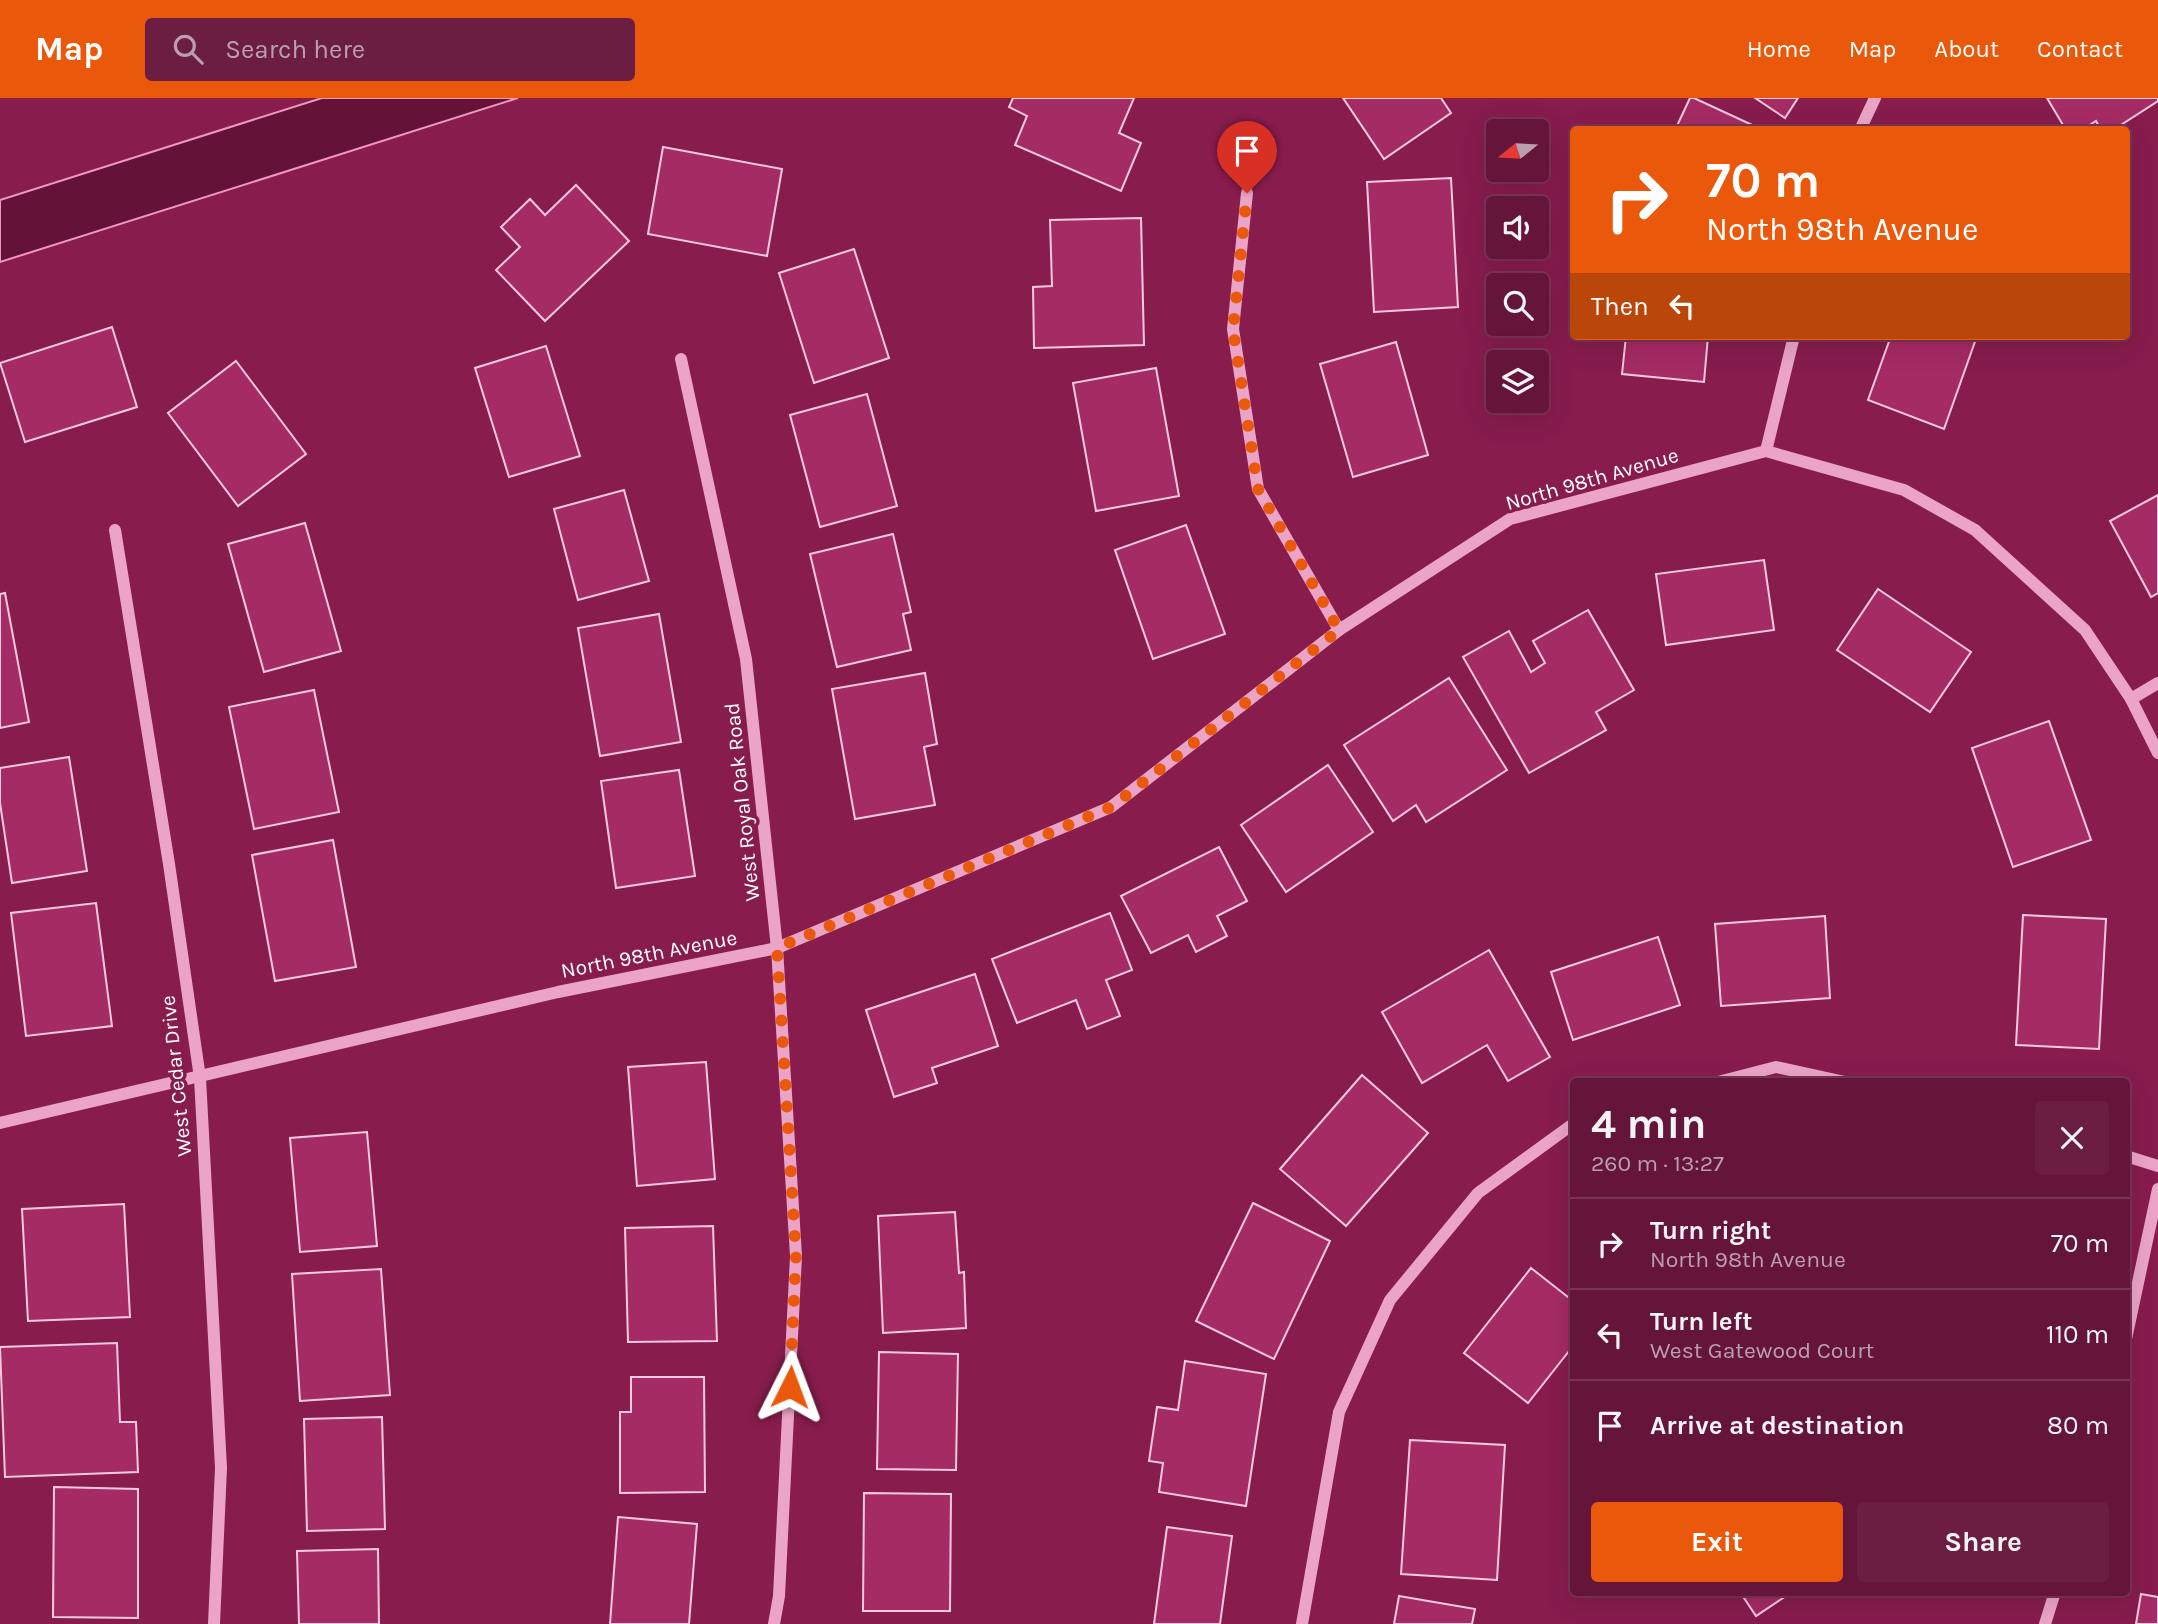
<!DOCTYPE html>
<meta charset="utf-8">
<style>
body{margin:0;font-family:Karla,sans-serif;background:#6b1e42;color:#f1f3f6;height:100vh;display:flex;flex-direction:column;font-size:26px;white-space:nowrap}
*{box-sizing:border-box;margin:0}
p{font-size:23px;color:#bc9faf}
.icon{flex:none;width:38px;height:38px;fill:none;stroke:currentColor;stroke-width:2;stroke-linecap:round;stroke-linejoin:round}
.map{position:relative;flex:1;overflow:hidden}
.sheet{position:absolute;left:1570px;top:980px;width:560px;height:518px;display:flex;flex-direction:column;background:#65153a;border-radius:7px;box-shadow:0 7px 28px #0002,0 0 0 2px #793454}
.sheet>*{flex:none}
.banner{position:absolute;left:1570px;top:28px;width:560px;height:214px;border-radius:7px;box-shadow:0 7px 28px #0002,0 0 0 2px #793454;background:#ea580c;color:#fff;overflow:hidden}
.needle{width:46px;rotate:252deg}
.controls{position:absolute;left:1486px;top:21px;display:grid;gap:14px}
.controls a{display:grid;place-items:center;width:63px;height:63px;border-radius:7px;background:#65153a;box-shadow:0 7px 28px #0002,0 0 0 2px #793454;font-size:35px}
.pin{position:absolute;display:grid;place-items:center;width:60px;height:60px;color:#fff;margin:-72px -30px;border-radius:50% 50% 50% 0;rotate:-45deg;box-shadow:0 0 7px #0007}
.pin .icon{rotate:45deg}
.me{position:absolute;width:77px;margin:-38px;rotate:3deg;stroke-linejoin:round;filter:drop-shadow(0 0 5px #0008)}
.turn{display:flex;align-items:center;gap:24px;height:147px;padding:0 21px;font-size:32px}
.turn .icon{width:91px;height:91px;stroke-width:2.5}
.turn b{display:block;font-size:49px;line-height:60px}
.then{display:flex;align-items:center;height:66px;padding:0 21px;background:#0003;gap:14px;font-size:26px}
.round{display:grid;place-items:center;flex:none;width:74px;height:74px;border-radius:7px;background:#6b1e42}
.summary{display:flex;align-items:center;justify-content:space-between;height:119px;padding:0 21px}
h1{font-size:42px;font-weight:700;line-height:52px}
.action{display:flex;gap:14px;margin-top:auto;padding:14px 21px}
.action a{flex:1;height:80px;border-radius:7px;background:#ea580c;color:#fff;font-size:28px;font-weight:700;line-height:80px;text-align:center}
.action a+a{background:#6b1e42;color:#f1f3f6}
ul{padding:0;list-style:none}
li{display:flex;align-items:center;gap:21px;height:91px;padding:0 21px;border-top:2px solid #793454}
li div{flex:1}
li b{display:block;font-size:26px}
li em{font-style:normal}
header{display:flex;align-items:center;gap:42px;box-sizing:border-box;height:98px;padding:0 35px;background:#ea580c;color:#fff}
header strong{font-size:33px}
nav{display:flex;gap:38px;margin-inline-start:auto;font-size:24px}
.search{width:490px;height:63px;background:#6b1e42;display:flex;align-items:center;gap:18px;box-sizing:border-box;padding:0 24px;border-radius:7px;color:#bc9faf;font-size:26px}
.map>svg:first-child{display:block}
</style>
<header>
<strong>Map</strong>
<div class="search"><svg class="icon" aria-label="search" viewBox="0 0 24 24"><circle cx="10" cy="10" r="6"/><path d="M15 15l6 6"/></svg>Search here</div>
<nav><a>Home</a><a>Map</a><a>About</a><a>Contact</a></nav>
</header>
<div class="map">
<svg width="2158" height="1526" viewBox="0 0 2158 1526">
<rect width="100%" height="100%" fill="#871c4d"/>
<polygon fill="#651238" stroke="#ed97c1" stroke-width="2" points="322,0 518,0 0,164 0,102"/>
<g fill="#a52b64" stroke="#f8c9e0" stroke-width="2">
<polygon points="1013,0 1134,0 1119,35 1141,45 1121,93 1015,47 1027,18 1009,9"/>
<polygon points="1343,0 1441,0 1451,15 1384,61"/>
<polygon points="1690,0 1694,0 1763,32 1675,32"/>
<polygon points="1755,0 1798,0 1785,20"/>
<polygon points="2047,0 2158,0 2158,3 2113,32 2101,32 2096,23 2082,32 2066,32"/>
<polygon points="663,49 782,71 767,158 648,136"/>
<polygon points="1451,80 1458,209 1374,214 1367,84"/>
<polygon points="576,87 629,143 545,223 496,172 520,149 501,129 530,101 545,117"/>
<polygon points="1141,120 1144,247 1034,250 1033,189 1052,188 1050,122"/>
<polygon points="854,151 889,260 814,285 779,175"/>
<polygon points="112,229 137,309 25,344 0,265"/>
<polygon points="1626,238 1708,238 1704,284 1622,276"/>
<polygon points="1891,238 1977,238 1944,331 1868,302"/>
<polygon points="1396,244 1428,357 1353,379 1320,266"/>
<polygon points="546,248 580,358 509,379 475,270"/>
<polygon points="236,263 306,356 238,408 168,315"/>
<polygon points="1156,270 1179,398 1096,413 1073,285"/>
<polygon points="867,296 897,408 820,429 790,317"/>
<polygon points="624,392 649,483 578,502 554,411"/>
<polygon points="2158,397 2158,495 2151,499 2110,423"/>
<polygon points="305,425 341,553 264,574 228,446"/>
<polygon points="1186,427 1225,536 1153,561 1115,452"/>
<polygon points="893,436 911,514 903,516 911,552 837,569 810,456"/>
<polygon points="1764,462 1774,532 1666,547 1656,476"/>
<polygon points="1878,491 1971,554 1930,614 1837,552"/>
<polygon points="5,495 29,624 0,630 0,496"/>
<polygon points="1588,512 1634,592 1596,614 1606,632 1529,675 1463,559 1509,533 1531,574 1545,565 1533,543"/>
<polygon points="659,516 681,644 600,658 578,530"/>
<polygon points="925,575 937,646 924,649 935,707 855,721 832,591"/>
<polygon points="1449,580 1507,672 1426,724 1416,707 1393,723 1344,647"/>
<polygon points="314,592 339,714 254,731 229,609"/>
<polygon points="2049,623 2091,742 2013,769 1972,650"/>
<polygon points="69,659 87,773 12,785 0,705 0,670"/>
<polygon points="1328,667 1373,734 1286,794 1241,727"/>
<polygon points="679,672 695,778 616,790 601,683"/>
<polygon points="333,742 356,869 275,883 252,757"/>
<polygon points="1219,749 1247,803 1217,818 1227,838 1196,854 1188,837 1151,855 1121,798"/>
<polygon points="96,805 112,928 26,938 11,815"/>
<polygon points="1110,815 1132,872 1106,882 1120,918 1087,931 1076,902 1017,925 992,861"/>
<polygon points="2023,817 2106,821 2099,951 2016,947"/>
<polygon points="1825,818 1830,900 1721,908 1715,826"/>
<polygon points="1658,839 1680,907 1573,942 1551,874"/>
<polygon points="1489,852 1550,959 1508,983 1487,947 1422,985 1382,914"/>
<polygon points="975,876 998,948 932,970 937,985 894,999 866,912"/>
<polygon points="706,964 715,1081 637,1088 628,969"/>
<polygon points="1362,977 1428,1035 1346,1128 1280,1071"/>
<polygon points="367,1034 377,1148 300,1154 290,1040"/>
<polygon points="1253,1105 1330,1143 1274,1261 1196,1223"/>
<polygon points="124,1106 130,1219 28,1223 22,1111"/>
<polygon points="955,1114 959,1175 964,1174 966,1230 883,1235 878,1118"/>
<polygon points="713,1128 717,1243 628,1244 625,1130"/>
<polygon points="1531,1170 1573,1203 1573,1248 1528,1305 1464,1255"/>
<polygon points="381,1171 390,1297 300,1303 292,1176"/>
<polygon points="117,1245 120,1324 136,1324 138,1374 5,1379 0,1249"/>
<polygon points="879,1254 958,1256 956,1372 877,1371"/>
<polygon points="1185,1263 1266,1276 1246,1408 1159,1394 1163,1365 1149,1363 1157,1309 1178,1312"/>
<polygon points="631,1279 704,1279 705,1394 620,1395 620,1314 631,1314"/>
<polygon points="382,1319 385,1431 307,1433 304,1321"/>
<polygon points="1410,1342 1505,1347 1497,1482 1401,1476"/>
<polygon points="54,1389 138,1391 138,1520 53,1519"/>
<polygon points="864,1395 951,1396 950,1513 863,1513"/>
<polygon points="618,1419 697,1426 689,1526 610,1526"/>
<polygon points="1167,1429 1232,1438 1220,1526 1154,1526"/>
<polygon points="378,1451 379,1526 299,1526 297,1453"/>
<polygon points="1740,1494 1792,1494 1756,1518"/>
<polygon points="2141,1496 2158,1499 2158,1526 2136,1526"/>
<polygon points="1399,1498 1475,1511 1472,1526 1394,1526"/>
</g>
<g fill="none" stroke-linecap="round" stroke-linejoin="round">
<g stroke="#eba4c6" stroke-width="12">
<polyline points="1860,32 1875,0"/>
<polyline points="1247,95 1233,231 1258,391 1339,532"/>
<polyline points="681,261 746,561 777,850 796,1158 779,1498 774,1526"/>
<polyline points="1766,353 1794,238"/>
<polyline points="115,432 169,766 200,980 221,1370 214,1526"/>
<polyline points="2131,601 2158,585"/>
<polyline points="1718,984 1776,969 1845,984"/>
<polyline points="0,1025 558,894 777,850 1111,709 1339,532 1510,421 1766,353 1904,392 1975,432 2085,532 2131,601 2158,655"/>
<polyline points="2126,1058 2158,1068"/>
<polyline points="2126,1241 2158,1091"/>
<polyline points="1302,1526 1339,1314 1390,1202 1478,1095 1573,1026"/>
<polyline points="2045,1526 2055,1494"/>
</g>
</g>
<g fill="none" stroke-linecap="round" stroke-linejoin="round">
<polyline stroke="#ea580c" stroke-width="12" stroke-dasharray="0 21.6" points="790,1289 796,1158 777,850 1111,709 1339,532 1258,391 1233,232 1247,95"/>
</g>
<g text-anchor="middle" stroke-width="7" stroke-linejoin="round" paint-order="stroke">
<g font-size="21" fill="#fff" stroke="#871c4d">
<text transform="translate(1592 381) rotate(-16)" y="7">North 98th Avenue</text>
<text transform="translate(742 704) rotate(-96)" y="7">West Royal Oak Road</text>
<text transform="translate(649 856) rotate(-11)" y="7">North 98th Avenue</text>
<text transform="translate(176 978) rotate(-96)" y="7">West Cedar Drive</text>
</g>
</g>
</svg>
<div class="controls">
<a><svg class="needle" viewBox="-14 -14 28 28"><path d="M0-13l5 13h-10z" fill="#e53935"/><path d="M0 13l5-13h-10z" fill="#bc9faf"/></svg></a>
<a><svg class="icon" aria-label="sound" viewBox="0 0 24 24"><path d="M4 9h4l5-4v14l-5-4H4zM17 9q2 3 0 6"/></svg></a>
<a><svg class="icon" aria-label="search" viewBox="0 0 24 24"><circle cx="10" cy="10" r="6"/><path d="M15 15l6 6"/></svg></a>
<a><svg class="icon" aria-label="layers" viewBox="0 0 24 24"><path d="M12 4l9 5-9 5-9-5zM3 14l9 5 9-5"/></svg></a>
</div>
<div class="pin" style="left:1247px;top:95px;background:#d93025"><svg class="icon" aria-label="arrive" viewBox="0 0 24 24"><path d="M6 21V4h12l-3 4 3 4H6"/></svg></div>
<svg class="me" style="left:790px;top:1289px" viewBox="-20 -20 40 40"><path d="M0-17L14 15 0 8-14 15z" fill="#ea580c" stroke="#fff" stroke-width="4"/></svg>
<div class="banner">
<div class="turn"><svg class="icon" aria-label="right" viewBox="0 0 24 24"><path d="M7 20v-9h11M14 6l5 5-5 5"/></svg><div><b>70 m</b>North 98th Avenue</div></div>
<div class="then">Then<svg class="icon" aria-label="left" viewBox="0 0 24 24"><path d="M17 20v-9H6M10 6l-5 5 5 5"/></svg></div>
</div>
<section class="sheet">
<div class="summary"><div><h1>4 min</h1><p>260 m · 13:27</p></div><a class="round"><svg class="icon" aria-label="close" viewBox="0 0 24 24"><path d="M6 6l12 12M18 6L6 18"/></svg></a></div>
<ul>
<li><svg class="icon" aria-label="right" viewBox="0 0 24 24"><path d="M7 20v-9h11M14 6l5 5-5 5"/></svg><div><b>Turn right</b><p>North 98th Avenue</p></div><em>70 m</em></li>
<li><svg class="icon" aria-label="left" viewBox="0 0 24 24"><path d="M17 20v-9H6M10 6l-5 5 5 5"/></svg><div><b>Turn left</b><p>West Gatewood Court</p></div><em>110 m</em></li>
<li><svg class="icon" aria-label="arrive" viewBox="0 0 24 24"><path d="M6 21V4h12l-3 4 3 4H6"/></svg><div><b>Arrive at destination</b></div><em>80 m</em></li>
</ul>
<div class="action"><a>Exit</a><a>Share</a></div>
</section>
</div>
